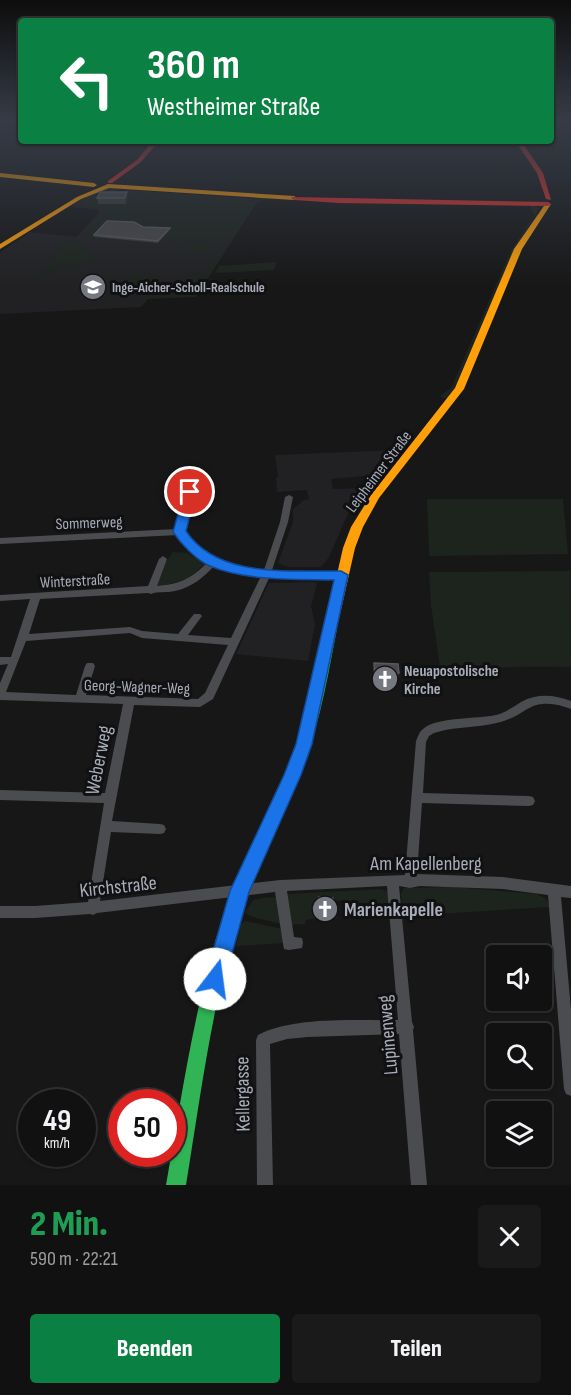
<!DOCTYPE html>
<html lang="de">
<meta charset="utf-8">
<style>
body{margin:0;font-family:"Sofia Sans Condensed",sans-serif;background:#1a1a1a;color:#f1f3f6;height:100vh;display:flex;flex-direction:column;font-size:22px;white-space:nowrap}
*{box-sizing:border-box;margin:0}
p{font-size:20px;color:#9c9d9f}
.icon{flex:none;width:33px;height:33px;fill:none;stroke:currentColor;stroke-width:2;stroke-linecap:round;stroke-linejoin:round}
.map{position:relative;height:1185px;overflow:hidden}
.side{display:flex;flex-direction:column;background:#111;flex:1}
.side>*{flex:none}
.top-card{position:absolute;left:18px;top:18px;width:536px;height:126px;border-radius:6px;box-shadow:0 2px 4px #0004,0 0 0 2px #303131;background:#0b8043;color:#fff;overflow:hidden}
.buttons{position:absolute;left:486px;top:945px;display:grid;gap:12px}
.buttons a{display:grid;place-items:center;width:66px;height:66px;border-radius:6px;background:#111;box-shadow:0 2px 4px #0004,0 0 0 2px #303131;font-size:30px}
.speed{position:absolute;left:18px;top:1089px;display:flex;gap:12px;font-size:30px;font-weight:700;text-align:center}
.speed>*{display:grid;place-content:center;width:78px;height:78px;border-radius:50%;background:#111;box-shadow:0 2px 4px #0004,0 0 0 2px #303131;line-height:1}
.speed small{font-size:15px;font-weight:400}
.speed .limit{border:9px solid #d22;background:#fff;color:#111}
.pin{position:absolute;display:grid;place-items:center;width:51px;height:51px;color:#fff;margin:-26px;border:3px solid #fff;border-radius:50%;box-shadow:0 2px 6px #0007}
.me{position:absolute;width:66px;margin:-33px;rotate:15deg;stroke-linejoin:round;filter:drop-shadow(0 0 4px #0008)}
.turn{display:flex;align-items:center;gap:21px;height:126px;padding:0 30px;font-size:27px}
.turn .icon{width:78px;height:78px;stroke-width:2.5}
.turn b{display:block;font-size:42px;line-height:51px}
.round{display:grid;place-items:center;flex:none;width:63px;height:63px;border-radius:6px;background:#1a1a1a}
.overview{display:flex;align-items:center;justify-content:space-between;height:102px;padding:0 30px}
h1{font-size:36px;font-weight:800;line-height:45px;color:#1e9e55}
.action{display:flex;gap:12px;margin-top:auto;padding:12px 30px}
.action a{flex:1;height:69px;border-radius:6px;background:#0b8043;color:#fff;font-size:24px;font-weight:800;line-height:69px;text-align:center}
.action a+a{background:#1a1a1a;color:#f1f3f6}
.map>svg:first-child{display:block}
</style>
<div class="map">
<svg width="571" height="1185" viewBox="0 0 571 1185">
<rect width="100%" height="100%" fill="#171717"/>
<g fill="#212123">
<polygon points="126,190 259,199 196,297 148,299 141,307 0,314 0,253 2,251 30,232 76,237 100,212 97,209 71,207 90,195 118,195"/>
<polygon points="396,450 375,475 331,479 333,489 365,488 346,518 329,557 321,567 288,567 278,563 293,522 293,509 304,500 309,499 307,490 277,492 276,478 278,477 275,455"/>
<polygon points="315,582 317,584 311,606 315,624 308,661 236,654 269,583"/>
</g>
<g fill="#1d241e">
<polygon points="109,187 121,188 113,193 90,195 125,196 130,192 258,201 261,198 288,200 267,199 256,203 230,244 209,244 209,249 226,249 196,297 173,297 182,285 200,285 202,281 195,278 197,274 207,273 210,268 207,265 216,263 213,259 220,251 193,252 184,249 188,245 206,244 163,240 160,244 86,237 89,234 85,231 104,212 103,209 76,204 89,195 71,206 85,196"/>
<polygon points="529,204 535,205 539,209 513,252 454,389 448,398 441,398 441,395 451,388 511,251 534,215"/>
<polygon points="75,238 94,258 76,268 62,266 42,277 35,275 51,267 44,265 49,260 55,260 58,258 58,253 54,252"/>
<polygon points="277,262 274,270 215,273 219,266"/>
<polygon points="137,274 161,277 152,292 169,295 167,297 148,299 141,307 136,308 145,296 125,290"/>
<polygon points="427,499 563,499 568,554 429,556"/>
<polygon points="173,552 187,553 205,564 186,580 156,587 165,563"/>
<path d="M570,571L571,667C527,665 484,669 440,667L431,605L429,572Z"/>
<polygon points="453,887 537,894 546,899 550,907 403,916 401,894 404,888"/>
<polygon points="380,889 389,892 390,911 387,915 359,917 353,907 349,907 347,900 333,901 315,912 326,915 334,913 338,918 309,919 305,921 305,924 290,925 286,897 289,894"/>
<polygon points="268,897 278,898 281,924 253,917 245,913 253,900"/>
<polygon points="246,921 282,929 284,943 236,946 241,924"/>
</g>
<g fill="none" stroke-linecap="round" stroke-linejoin="round">
<path fill="#4b4c50" fill-rule="evenodd" d="M187,490H193L194,492L184,532C188,537 192,543 196,547C214,563 240,568 264,570L280,522L285,497L289,495L293,497L288,522L272,570L341,572L345,575L341,578L270,576L213,699L200,707L134,705L112,821L160,824L164,825L166,829L164,833L160,834L111,832L100,901L280,880L405,875L416,741C418,737 419,732 423,729C436,717 478,719 496,715C505,713 513,707 521,702C538,693 554,695 571,701V709C562,706 553,703 543,704C530,704 521,715 509,719C485,729 459,725 434,733L429,736L426,742L423,793L529,796L533,797L535,801L533,805L529,806L422,803L417,874L503,877L571,886V898L561,897L571,1010V1096L566,1094L564,1089L548,895L503,889L420,886L410,888L399,886L412,1022L414,1027L413,1030L427,1185H411L399,1034L308,1037L287,1039L270,1044L273,1185H257L256,1040L258,1035C295,1016 356,1021 398,1020L387,886L287,891L294,937L302,938L303,943L302,948L289,950L284,949L283,944L275,892L97,913L93,915L90,914L35,918H0V906H35L88,902L104,803L0,800V790L105,793L123,704L0,700V683L8,664L0,665V657H11L30,599L0,601V595L148,586L159,559L163,556L167,559L157,586C181,584 190,579 207,563L190,551L178,535L0,544V538L176,529ZM215,565L230,571L261,576L231,638L188,635L202,616L200,614H194L178,634L142,631L130,627L29,634L40,599L148,593L151,594C158,591 167,593 175,591C191,588 204,577 215,565ZM130,633L142,638L228,645L205,693L198,699L86,695L95,666L93,663H87L85,666L76,695L6,692L26,641Z"/>
<path fill="#30b455" fill-rule="evenodd" d="M332,618L336,620L338,623C329,670 321,719 304,764C288,808 262,848 247,892C214,987 202,1087 186,1185H166C183,1089 197,987 231,893C247,848 273,808 290,764C307,719 316,670 326,623L328,620Z"/>
<g fill="#ff9f0a" fill-rule="evenodd">
<polygon points="0,173 94,183 97,185 94,187 0,177"/>
<polygon points="108,184 294,196 297,198 294,200 109,188 81,199 0,249 0,244 77,197"/>
<polygon points="546,203 551,204 522,249 464,389 379,498 363,527 355,548 338,623 336,626 328,626 326,623 343,548 351,527 371,495 455,388 514,249"/>
</g>
<g fill="#e5322d" fill-rule="evenodd">
<polygon points="153,141 159,141 141,162 112,183 108,183 108,181 137,160"/>
<polygon points="515,141 521,141 543,173 551,200 546,199 537,173"/>
<polygon points="292,197 548,202 551,204 548,206 339,203 294,200 291,198"/>
</g>
</g>
<g fill="#3d3d3f">
<polygon points="97,198 128,198 126,204 98,204"/>
<polygon points="143,227 170,228 170,230 158,243 94,237 94,235"/>
<polygon points="374,663 399,673 397,683 374,683 373,674"/>
<polygon points="333,898 332,915 321,916 314,909 314,905"/>
</g>
<g fill="#29292a">
<polygon points="127,192 128,198 126,204 125,198"/>
<polygon points="170,228 170,230 158,243 158,241"/>
</g>
<g fill="#49494c" stroke="#58595d" stroke-width="1.5">
<polygon points="100,192 127,192 125,198 97,198"/>
<polygon points="107,221 134,222 143,227 170,228 158,241 94,235"/>
<polygon points="374,663 398,664 399,673 375,673"/>
<polygon points="319,897 333,898 333,910 321,911 314,905"/>
</g>
<linearGradient id="sky" x2="0" y2="1"><stop stop-color="#0d0d0d"/><stop offset="0.42" stop-color="#363c47"/><stop offset="1" stop-color="#363c47" stop-opacity="0"/></linearGradient>
<rect width="571" height="288" fill="url(#sky)"/>
<path fill="#1a73e8" stroke="#114b97" stroke-width="1.5" d="M190,489L196,492L186,531C218,579 291,570 341,571L348,575L312,744L301,775L249,892L225,979L222,986L215,989L208,986L205,979L230,891L284,775L296,744L334,580C296,579 245,581 210,566C196,560 181,544 173,532L184,492Z"/>
<defs>
<g id="school-disc" transform="scale(1.35)"><circle r="9.5" fill="#757880" stroke="#111113"/><path d="M0-5L7-2L0 1L-7-2ZM-4 1L0 2.5L4 1V4Q0 6-4 4Z" fill="#fff"/></g>
<g id="church-disc" transform="scale(1.35)"><circle r="9.5" fill="#757880" stroke="#111113"/><path d="M-1.2-6h2.4v3.5h3.3v2.4h-3.3V6h-2.4V-.1h-3.3v-2.4h3.3Z" fill="#fff"/></g>
</defs>
<g fill-rule="evenodd">
<use href="#school-disc" x="93" y="287"/>
<use href="#church-disc" x="385" y="679"/>
<use href="#church-disc" x="325" y="909"/>
</g>
<g text-anchor="middle" stroke-width="6" stroke-linejoin="round" paint-order="stroke">
<g font-size="14" font-weight="bold" fill="#a8adb8" stroke="#111113" text-anchor="start">
<text x="112" y="292">Inge-Aicher-Scholl-Realschule</text>
</g>
<g font-size="16" fill="#a8adb8" stroke="#111113">
<text transform="translate(378 471) rotate(-53)" y="6">Leipheimer Straße</text>
<text transform="translate(89 522) rotate(-2)" y="6">Sommerweg</text>
<text transform="translate(75 580) rotate(-3)" y="6">Winterstraße</text>
<text transform="translate(137 686) rotate(2)" y="6">Georg-Wagner-Weg</text>
</g>
<g font-size="16" font-weight="bold" fill="#a8adb8" stroke="#111113" text-anchor="start">
<text x="404" y="676">Neuapostolische<tspan x="404" dy="18">Kirche</tspan></text>
</g>
<g font-size="20" fill="#a8adb8" stroke="#111113">
<text transform="translate(98 760) rotate(-79)" y="7">Weberweg</text>
<text x="426" y="870">Am Kapellenberg</text>
<text transform="translate(118 886) rotate(-6)" y="7">Kirchstraße</text>
<text transform="translate(387 1035) rotate(-95)" y="7">Lupinenweg</text>
<text transform="translate(242 1094) rotate(-91)" y="7">Kellergasse</text>
</g>
<g font-size="20" font-weight="bold" fill="#a8adb8" stroke="#111113" text-anchor="start">
<text x="344" y="916">Marienkapelle</text>
</g>
</g>
</svg>
<div class="buttons">
<a><svg class="icon" aria-label="sound" viewBox="0 0 24 24"><path d="M4 9h4l5-4v14l-5-4H4zM17 9q2 3 0 6"/></svg></a>
<a><svg class="icon" aria-label="search" viewBox="0 0 24 24"><circle cx="10" cy="10" r="6"/><path d="M15 15l6 6"/></svg></a>
<a><svg class="icon" aria-label="layers" viewBox="0 0 24 24"><path d="M12 4l9 5-9 5-9-5zM3 14l9 5 9-5"/></svg></a>
</div>
<div class="speed"><div>49<small>km/h</small></div><div class="limit">50</div></div>
<div class="pin" style="left:190px;top:492px;background:#d93025"><svg class="icon" aria-label="arrive" viewBox="0 0 24 24"><path d="M6 21V4h12l-3 4 3 4H6"/></svg></div>
<svg class="me" style="left:215px;top:979px" viewBox="-20 -20 40 40"><circle r="19" fill="#fff"/><path d="M0-13L10 11 0 6-10 11z" fill="#1a73e8"/></svg>
<div class="top-card">
<div class="turn"><svg class="icon" aria-label="left" viewBox="0 0 24 24"><path d="M17 20v-9H6M10 6l-5 5 5 5"/></svg><div><b>360 m</b>Westheimer Straße</div></div>
</div>
</div>
<section class="side">
<div class="overview"><div><h1>2 Min.</h1><p>590 m · 22:21</p></div><a class="round"><svg class="icon" aria-label="close" viewBox="0 0 24 24"><path d="M6 6l12 12M18 6L6 18"/></svg></a></div>
<div class="action"><a>Beenden</a><a>Teilen</a></div>
</section>
